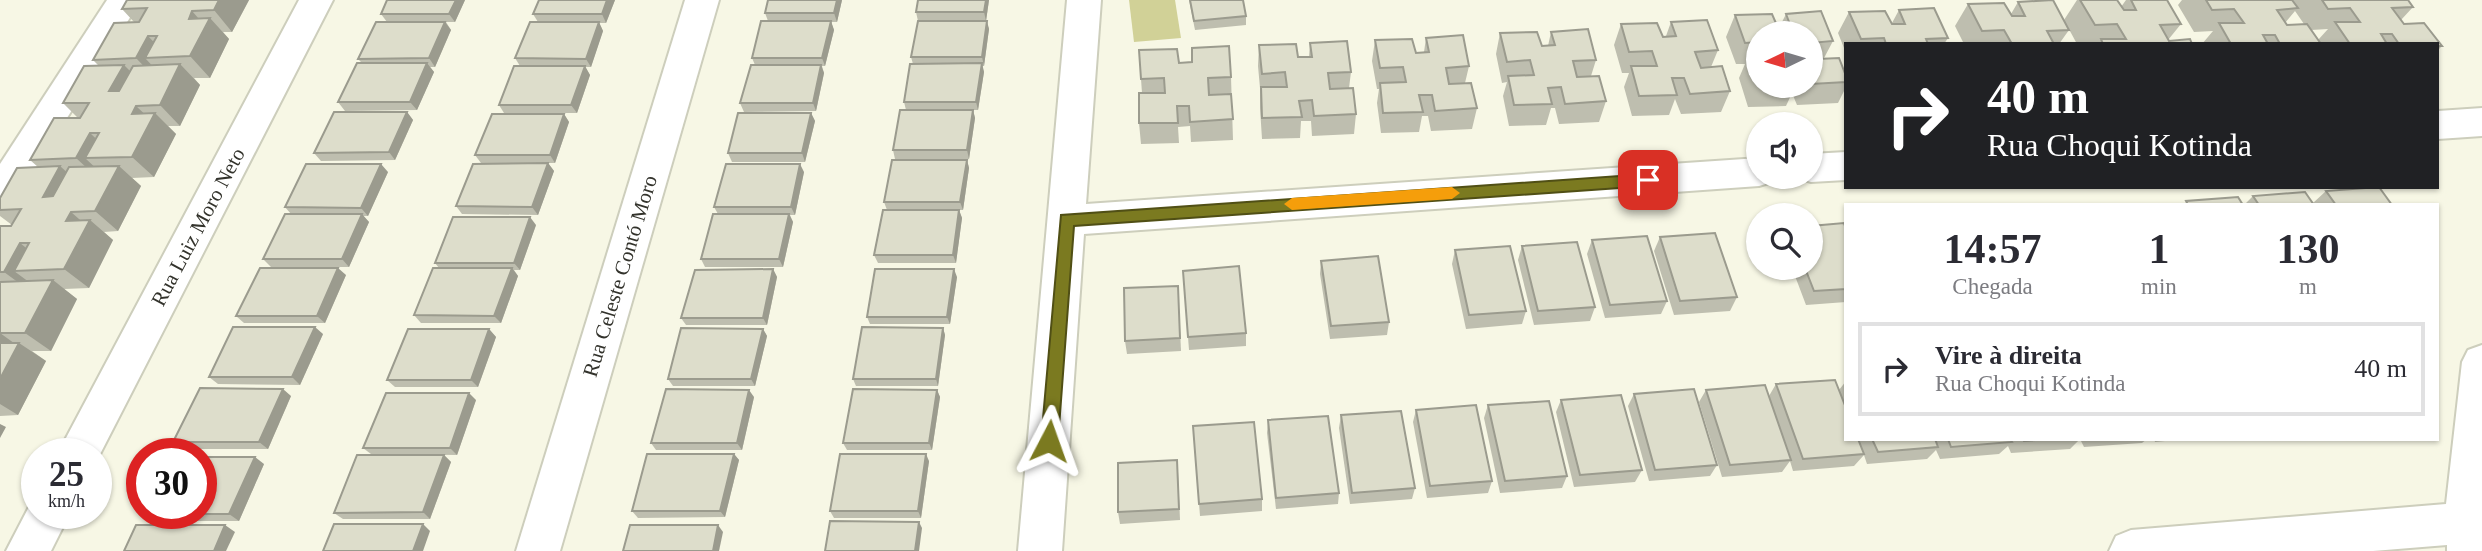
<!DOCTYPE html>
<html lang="pt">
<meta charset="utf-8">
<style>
body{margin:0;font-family:"Times New Roman",serif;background:#f7f7f7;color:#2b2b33;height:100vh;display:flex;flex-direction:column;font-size:26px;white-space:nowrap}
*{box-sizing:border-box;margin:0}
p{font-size:23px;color:#7c7c81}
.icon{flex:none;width:38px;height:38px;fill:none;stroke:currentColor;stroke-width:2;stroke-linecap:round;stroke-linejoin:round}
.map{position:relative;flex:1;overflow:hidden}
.details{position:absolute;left:1844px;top:203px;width:595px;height:238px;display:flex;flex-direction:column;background:#fff;border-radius:0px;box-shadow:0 2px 5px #0004}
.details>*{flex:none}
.hud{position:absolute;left:1844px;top:42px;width:595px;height:147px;border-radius:0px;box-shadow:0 2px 5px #0004;background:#202124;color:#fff;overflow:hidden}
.needle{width:46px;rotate:265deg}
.controls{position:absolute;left:1746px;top:21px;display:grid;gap:14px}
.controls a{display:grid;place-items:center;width:77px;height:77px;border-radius:50%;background:#fff;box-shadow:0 2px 5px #0004;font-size:35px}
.speed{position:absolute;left:21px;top:438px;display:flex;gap:14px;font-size:35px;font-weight:700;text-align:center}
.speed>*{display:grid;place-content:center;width:91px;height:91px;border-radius:50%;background:#fff;box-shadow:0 2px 5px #0004;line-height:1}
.speed small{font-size:18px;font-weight:400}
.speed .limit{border:10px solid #d22;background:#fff;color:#111}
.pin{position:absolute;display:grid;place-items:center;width:60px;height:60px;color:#fff;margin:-30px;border-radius:14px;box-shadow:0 4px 10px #0006}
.me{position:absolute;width:77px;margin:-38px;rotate:4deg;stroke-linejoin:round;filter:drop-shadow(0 0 5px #0008)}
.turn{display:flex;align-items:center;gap:24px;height:147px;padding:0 28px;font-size:32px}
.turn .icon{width:91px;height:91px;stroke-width:2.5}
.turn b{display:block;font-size:49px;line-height:60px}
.eta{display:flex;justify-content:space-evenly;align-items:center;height:119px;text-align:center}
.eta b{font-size:42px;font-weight:700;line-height:49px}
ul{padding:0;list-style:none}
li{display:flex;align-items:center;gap:21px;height:94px;margin:0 14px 10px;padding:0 14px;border:4px solid #e1e1e2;border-radius:0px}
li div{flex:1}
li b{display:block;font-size:26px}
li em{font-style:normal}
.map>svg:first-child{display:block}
</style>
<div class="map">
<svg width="2482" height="551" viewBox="0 0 2482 551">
<rect width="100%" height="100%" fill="#f7f7e5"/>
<polygon fill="#d1d197" points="1129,0 1175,0 1181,38 1134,42"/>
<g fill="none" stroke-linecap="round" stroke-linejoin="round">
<g stroke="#cdcebc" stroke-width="4">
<g id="minor">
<polygon points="107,0 141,0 13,204 0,209 0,164"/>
<polygon points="299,0 333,0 96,462 96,453 58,453"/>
<polygon points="685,0 719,0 560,551 516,551"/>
<polygon points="1067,0 1101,0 1086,204 1759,158 1759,177 1775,177 1772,182 1759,186 1084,234 1062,551 1018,551"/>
<polygon points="2482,108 2482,136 2438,139 2438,111"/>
<polygon points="1846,152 1846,180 1811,182 1798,178 1811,177 1811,154"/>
<polygon points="2482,345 2482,551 2447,551 2447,545 2373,551 2109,551 2116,536 2131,530 2446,504 2462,362 2468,350"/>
<polygon points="37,497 37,513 70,513 51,551 6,551 33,499"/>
</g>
</g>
<use href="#minor" fill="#fff" fill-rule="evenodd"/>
</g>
<g fill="#bebeaf" fill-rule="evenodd">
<polygon points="127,0 249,0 232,32 223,32 229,39 210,78 194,78 200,85 180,126 168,126 176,134 154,177 132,178 141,186 118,231 104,232 113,240 89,288 64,289 77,299 51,351 32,351 46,361 18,415 0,416 0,226 12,225 0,216 0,198 38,167 30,160 78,118 63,103 98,65 93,60 134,22 122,9"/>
<polygon points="465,0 455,22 446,22 451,30 435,67 430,67 434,72 417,110 345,111 338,102 362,63 358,59 387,22 381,14"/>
<polygon points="615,0 606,23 599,23 603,31 591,67 585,67 590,75 577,113 504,113 499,105 520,66 515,58 538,22 533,14"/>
<polygon points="842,0 837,22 831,22 834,30 825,66 822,66 824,73 816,111 744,112 740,103 755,65 752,58 768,21 765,13"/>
<polygon points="918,0 989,0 986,21 989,29 984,66 982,66 984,72 978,110 973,110 975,118 969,159 895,159 893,150 906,110 904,102 913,64 911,57 918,21 916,12"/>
<polygon points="1189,0 1243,0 1246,16 1246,25 1195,30"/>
<polygon points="2077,0 2117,0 2121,7 2126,0 2167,0 2181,24 2168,40 2169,41 2192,44 2077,44 2064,20"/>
<path d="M2182,0H2408L2413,7L2401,20L2404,24L2442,46L2438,50V44H2202L2213,31L2194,32L2178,5ZM2295,11L2304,24L2287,25L2285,23ZM2328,29L2318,40L2311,30Z"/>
<polygon points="2018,2 2069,30 2059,44 1964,44 1955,26 1968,4 2011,14"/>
<polygon points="1899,10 1948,38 1944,44 1846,44 1846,53 1838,33 1849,12 1892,23"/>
<path d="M1786,14L1833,41L1824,58L1846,76V87L1838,103L1797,105L1792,93L1786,106L1748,107L1739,78L1745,64H1736L1726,37L1735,15L1778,28H1779ZM1759,33H1811V86H1759Z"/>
<polygon points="1671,22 1718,50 1711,67 1730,91 1721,112 1681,114 1675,99 1669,115 1632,116 1624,87 1629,73 1622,73 1614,45 1621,24 1663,37 1666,36"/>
<polygon points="1551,32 1596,60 1591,76 1606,101 1599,122 1559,124 1555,108 1551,108 1546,125 1509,126 1503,96 1507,82 1502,83 1496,54 1500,33 1542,46 1548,46"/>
<polygon points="1426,38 1469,66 1465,83 1477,108 1472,129 1431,131 1428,116 1422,116 1419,132 1381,133 1377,103 1379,89 1377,89 1372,61 1375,40 1416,53 1424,52"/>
<polygon points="1310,43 1351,72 1349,88 1356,114 1354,134 1312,136 1311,121 1301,121 1300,138 1262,139 1260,108 1260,88 1258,66 1259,45 1298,57 1309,57"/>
<polygon points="1192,62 1231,77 1233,140 1191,142 1190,126 1178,127 1179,143 1141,144 1139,123 1142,93 1141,79 1179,63"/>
<polygon points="407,112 413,120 395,160 321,161 314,153"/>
<polygon points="811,113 815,121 805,162 732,162 728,153"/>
<polygon points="564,114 569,122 555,163 548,163 554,171 538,215 462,214 456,206 481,163 475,155"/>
<polygon points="967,160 969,168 963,210 959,210 962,218 956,263 878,263 874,255 887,210 884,202"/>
<polygon points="388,172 368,216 363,216 369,222 349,267 271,267 263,259 291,214 285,207"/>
<polygon points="804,172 795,215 790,215 793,222 783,267 705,267 701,259 718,214 714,207"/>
<polygon points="2326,191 2392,205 2244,205 2253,196 2313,203"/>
<polygon points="536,225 520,270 514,270 518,276 501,323 421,323 414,315 439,268 435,263"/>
<polygon points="1846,229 1846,302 1806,305 1792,268 1811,268"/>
<polygon points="1660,237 1737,297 1730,311 1674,315 1654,251"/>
<polygon points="1592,240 1667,301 1661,314 1605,318 1587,254"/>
<polygon points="1522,246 1595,307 1590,321 1534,325 1518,260"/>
<polygon points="1455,250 1526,311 1522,324 1466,329 1452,264"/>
<polygon points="1321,261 1389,322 1387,335 1330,339 1320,274"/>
<polygon points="773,269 777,277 767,325 686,325 681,318"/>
<polygon points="1183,271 1246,333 1246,346 1189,350"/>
<polygon points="346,275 325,323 244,323 236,316"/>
<polygon points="957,277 950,324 870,324 867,317"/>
<polygon points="1178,286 1181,351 1127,354 1125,341"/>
<polygon points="943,328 945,335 938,386 856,386 853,379"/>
<polygon points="489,329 496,337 478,387 395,387 387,380"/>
<polygon points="763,329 767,336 755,386 673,386 668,379"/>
<polygon points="323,334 300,385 218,384 209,377"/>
<polygon points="1846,381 1846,439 2147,439 2142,443 2084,447 2080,439 2070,449 2011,453 2008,446 1999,454 1940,459 1936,450 1927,459 1867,464 1864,455 1854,466 1793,471 1790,461 1782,472 1722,477 1699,402 1706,390 1769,396 1776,384 1839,390"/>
<polygon points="937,390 940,397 932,450 847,450 843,443"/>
<polygon points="1634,394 1717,465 1710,476 1649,481 1628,406"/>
<polygon points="291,396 268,449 183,449 173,442"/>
<polygon points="754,397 742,450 656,450 651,443"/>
<polygon points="476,400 457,455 371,454 363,448"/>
<polygon points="1561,400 1642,470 1635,482 1574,487 1556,412"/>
<polygon points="1488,405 1567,476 1562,488 1500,493 1484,418"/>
<polygon points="1416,410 1492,481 1488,493 1427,498 1413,422"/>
<polygon points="1341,415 1415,488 1412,499 1350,504 1339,428"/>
<polygon points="1268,420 1339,493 1338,504 1276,509 1267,433"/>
<polygon points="1193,426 1262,499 1262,511 1200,516"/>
<polygon points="2154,439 2185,439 2155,442"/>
<polygon points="734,454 739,460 725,517 638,518 632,511"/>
<polygon points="444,455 451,462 430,519 343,519 334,513"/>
<polygon points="929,461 921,518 834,518 830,511"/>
<polygon points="264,464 239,521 151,521 141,514"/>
<polygon points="1178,472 1180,520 1120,524 1118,512"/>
</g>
<g fill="#9b9b8e">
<polygon points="219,0 249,0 232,32 214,10"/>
<polygon points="456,0 465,0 455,22 449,14"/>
<polygon points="607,0 615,0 606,23 602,14"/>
<polygon points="837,0 842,0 837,22 834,13"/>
<polygon points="986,0 989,0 986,21 984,12"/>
<polygon points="192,11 206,27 210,18 229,39 210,78 190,56 189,19"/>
<polygon points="831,21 834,30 825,66 822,58"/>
<polygon points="987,21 989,29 984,66 982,57"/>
<polygon points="445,22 451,30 435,67 429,58"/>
<polygon points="599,22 603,31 591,67 586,59"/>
<polygon points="148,36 168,57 145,58 160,74 157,80 136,58"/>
<polygon points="427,63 434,72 417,110 410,102"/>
<polygon points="982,63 984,72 978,110 976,102"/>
<polygon points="180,64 200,85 180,126 160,105"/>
<polygon points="124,65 145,86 131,112 109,91"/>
<polygon points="821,65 824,73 816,111 813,103"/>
<polygon points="585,66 590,75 577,113 571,105"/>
<polygon points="136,106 151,120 155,113 176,134 154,177 132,157 132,114"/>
<polygon points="973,110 975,118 969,159 967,150"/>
<polygon points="407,112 413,120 395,160 389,152"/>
<polygon points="811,113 815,121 805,162 802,153"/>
<polygon points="564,114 569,122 555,163 550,155"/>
<polygon points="90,133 112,154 85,158 101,173 99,179 76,158"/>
<polygon points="967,160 969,168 963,210 960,202"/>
<polygon points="548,163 554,171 538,215 532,207"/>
<polygon points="381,164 388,172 368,216 361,208"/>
<polygon points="800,164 804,172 795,215 791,207"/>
<polygon points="60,166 83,187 67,217 43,197"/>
<polygon points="119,166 141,186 118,231 95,211"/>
<polygon points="959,210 962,218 956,263 953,255"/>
<polygon points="71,212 87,226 90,220 113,240 89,288 64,269 66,221"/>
<polygon points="362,214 369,222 349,267 342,259"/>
<polygon points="789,214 793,222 783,267 779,259"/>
<polygon points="530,217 536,225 520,270 514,263"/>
<polygon points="20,243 45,263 14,271 33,285 30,291 4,272"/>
<polygon points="338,268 346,275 325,323 317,316"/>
<polygon points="512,268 518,276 501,323 494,316"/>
<polygon points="773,269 777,277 767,325 763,318"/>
<polygon points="954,269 957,277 950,324 947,317"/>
<polygon points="53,280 77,299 51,351 25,333"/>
<polygon points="315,327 323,334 300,385 292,377"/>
<polygon points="943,328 945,335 938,386 936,379"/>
<polygon points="489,329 496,337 478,387 471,380"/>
<polygon points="763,329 767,336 755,386 751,379"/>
<polygon points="0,333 18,346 19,343 46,361 18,415 0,404"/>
<polygon points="283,389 291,396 268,449 259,442"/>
<polygon points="749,390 754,397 742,450 737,443"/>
<polygon points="937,390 940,397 932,450 929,443"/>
<polygon points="469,393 476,400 457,455 450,448"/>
<polygon points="0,424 6,427 0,438"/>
<polygon points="734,454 739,460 725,517 720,511"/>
<polygon points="926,454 929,461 921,518 918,511"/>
<polygon points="444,455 451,462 430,519 423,512"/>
<polygon points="255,457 264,464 239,521 229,514"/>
<polygon points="919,522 922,528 919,551 915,551"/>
<polygon points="423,524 430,531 423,551 413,551"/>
<polygon points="225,525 235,532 226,551 214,551"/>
<polygon points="718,525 723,532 719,551 713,551"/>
</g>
<g fill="#ddddcb" stroke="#9b9b8e" stroke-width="2">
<polygon points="127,0 219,0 214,10 192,11 189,19 210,18 190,56 145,58 157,36 148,36 136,58 93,60 114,23 139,22 147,8 122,9"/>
<polygon points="387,0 456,0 449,14 381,14"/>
<polygon points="539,0 607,0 602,14 533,14"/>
<polygon points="768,0 837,0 834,13 765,13"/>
<polygon points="918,0 986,0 984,12 916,12"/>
<polygon points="1190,0 1243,0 1246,16 1194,21"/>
<polygon points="2053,0 2069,30 2047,31 2054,44 2012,44 2004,30 1982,31 1968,4 2004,3 2012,16 2025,16 2018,2"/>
<polygon points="2080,0 2117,0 2124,10 2136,10 2131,0 2167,0 2181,24 2160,25 2169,41 2190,39 2192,44 2103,44 2101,39 2126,39 2117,24 2095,25"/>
<polygon points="2206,0 2292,0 2298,8 2277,10 2287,25 2307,24 2321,44 2280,44 2275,35 2263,35 2268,44 2231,44 2219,23 2244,23 2234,9 2212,10"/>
<polygon points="2322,0 2408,0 2413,7 2392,8 2404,24 2424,23 2442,46 2438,46 2438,44 2399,44 2392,34 2381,34 2387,44 2350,44 2335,22 2360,22 2350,8 2328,9"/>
<polygon points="1934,8 1948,38 1926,39 1928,44 1886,44 1884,38 1861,39 1849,12 1885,11 1892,24 1905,24 1899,10"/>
<polygon points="1821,11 1833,41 1811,43 1811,33 1759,33 1759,42 1745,43 1735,15 1772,14 1778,28 1791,27 1786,14"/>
<polygon points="1707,20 1718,50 1695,52 1701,68 1722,66 1730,91 1690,94 1684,78 1672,78 1677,95 1639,96 1631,66 1657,66 1652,51 1629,52 1621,24 1657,23 1663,37 1676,36 1671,22"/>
<polygon points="761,21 831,21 822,58 752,58"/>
<polygon points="918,21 987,21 982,57 911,57"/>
<polygon points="376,22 445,22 429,58 358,59"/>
<polygon points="530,22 599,22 586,59 515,58"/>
<polygon points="1588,29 1596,60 1573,61 1577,77 1599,76 1606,101 1565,104 1561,87 1548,88 1552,104 1514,105 1508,76 1534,75 1530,60 1507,62 1500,33 1537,32 1542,46 1555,45 1551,32"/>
<polygon points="1463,35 1469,66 1446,68 1449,84 1471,83 1477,108 1435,111 1432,95 1419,95 1423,112 1383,113 1380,83 1406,82 1403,67 1380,68 1375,40 1412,39 1416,53 1429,52 1426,38"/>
<polygon points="1347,41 1351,72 1328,73 1330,89 1353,88 1356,114 1314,116 1312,100 1299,101 1302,117 1262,118 1261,87 1287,87 1285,72 1262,74 1259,45 1296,44 1298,57 1312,57 1310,43"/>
<polygon points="1811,44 1818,59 1839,58 1846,76 1846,82 1811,84"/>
<polygon points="1229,46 1231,77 1208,78 1209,95 1231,94 1233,119 1190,122 1189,106 1177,106 1178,123 1139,123 1139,93 1165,93 1164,78 1141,79 1139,50 1177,49 1179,63 1192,62 1192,48"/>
<polygon points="1748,57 1759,57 1759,86 1784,86 1758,86"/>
<polygon points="357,63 427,63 410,102 338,102"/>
<polygon points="982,63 976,102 904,102 910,64"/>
<polygon points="180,64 160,105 136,106 132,114 155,113 132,157 85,158 99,133 90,133 76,158 30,160 54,118 80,118 89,103 63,103 84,66 124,65 109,91 119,91 133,66"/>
<polygon points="751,65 821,65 813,103 740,103"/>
<polygon points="514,66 585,66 571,105 499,105"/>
<polygon points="900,110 973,110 967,150 893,150"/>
<polygon points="334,112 407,112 389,152 314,153"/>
<polygon points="738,113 811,113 802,153 728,153"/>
<polygon points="492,114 564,114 550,155 475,155"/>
<polygon points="892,160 967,160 960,202 884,202"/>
<polygon points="548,163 532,207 456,206 473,164"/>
<polygon points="306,164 381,164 361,208 285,207"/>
<polygon points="726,164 800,164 791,207 714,207"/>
<polygon points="60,166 43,197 53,196 69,167 119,166 95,211 71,212 66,221 90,220 64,269 14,271 29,243 20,243 4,272 0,272 0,226 11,226 21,209 0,210 0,198 17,168"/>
<polygon points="2379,187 2392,205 2336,205 2326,191"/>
<polygon points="2305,192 2314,205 2259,205 2253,196"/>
<polygon points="2238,197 2243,205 2188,205 2186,201"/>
<polygon points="883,210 959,210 953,255 874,255"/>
<polygon points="285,214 362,214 342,259 263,259"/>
<polygon points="713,214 789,214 779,259 701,259"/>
<polygon points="453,217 530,217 514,263 435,263"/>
<polygon points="1844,223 1846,229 1846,289 1814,291 1805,268 1811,268 1811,226"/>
<polygon points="1715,233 1737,297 1680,301 1660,237"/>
<polygon points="1647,236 1667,301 1610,305 1592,240"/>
<polygon points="1577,242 1595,307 1538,311 1522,246"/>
<polygon points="1510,246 1526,311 1469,315 1455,250"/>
<polygon points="1378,256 1389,322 1331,326 1321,261"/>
<polygon points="1239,266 1246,333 1188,337 1183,271"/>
<polygon points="260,268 338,268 317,316 236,316"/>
<polygon points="433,268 512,268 494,316 414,315"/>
<polygon points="773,269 763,318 681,318 695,270"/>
<polygon points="875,269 954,269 947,317 867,317"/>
<polygon points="53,280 25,333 0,333 0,282"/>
<polygon points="1178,286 1180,338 1125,341 1124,288"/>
<polygon points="233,327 315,327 292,377 209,377"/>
<polygon points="862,327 943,328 936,379 853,379"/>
<polygon points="681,328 763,329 751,379 668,379"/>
<polygon points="408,329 489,329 471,380 387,380"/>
<polygon points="0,343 19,343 0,379"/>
<polygon points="1835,380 1846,408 1846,439 1858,439 1864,454 1803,459 1776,384"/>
<polygon points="1765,385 1791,460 1730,465 1706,390"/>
<polygon points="200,388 283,389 259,442 173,442"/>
<polygon points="666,389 749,390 737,443 651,443"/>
<polygon points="853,389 937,390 929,443 843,443"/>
<polygon points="1694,389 1717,465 1655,470 1634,394"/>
<polygon points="386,393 469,393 450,448 363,448"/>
<polygon points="1621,395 1642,470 1580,475 1561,400"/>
<polygon points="1549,401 1567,476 1505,481 1488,405"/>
<polygon points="1476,405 1492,481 1430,486 1416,410"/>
<polygon points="1401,411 1415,488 1352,493 1341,415"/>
<polygon points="1328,416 1339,493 1276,498 1268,420"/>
<polygon points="1254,422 1262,499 1199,504 1193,426"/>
<polygon points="1872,439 1935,439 1938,447 1878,452"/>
<polygon points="1948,439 2010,439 2012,442 1951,447"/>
<polygon points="2023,439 2049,439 2024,441"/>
<polygon points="647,454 734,454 720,511 632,511"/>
<polygon points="840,454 926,454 918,511 830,511"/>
<polygon points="357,455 444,455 423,512 334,513"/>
<polygon points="201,457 255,457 229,514 141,514 142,513 201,513"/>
<polygon points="1177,460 1179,509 1118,512 1118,463"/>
<polygon points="830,521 919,522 915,551 825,551"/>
<polygon points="334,524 423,524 413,551 323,551"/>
<polygon points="136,525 225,525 214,551 124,551"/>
<polygon points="630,525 718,525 713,551 623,551"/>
</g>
<polygon fill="#7b7a20" stroke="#504f15" stroke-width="2" points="1648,174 1656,180 1648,186 1074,226 1058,441 1055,446 1049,448 1043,446 1041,441 1061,215"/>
<polygon fill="#f59e0b" points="1452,187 1460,193 1452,199 1292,210 1284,204 1292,198"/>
<g text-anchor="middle" stroke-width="6" stroke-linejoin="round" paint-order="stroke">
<g font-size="21" fill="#33332c" stroke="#fff">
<text transform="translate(198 227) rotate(-62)" y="7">Rua Luiz Moro Neto</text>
<text transform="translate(620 276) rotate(-73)" y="7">Rua Celeste Contó Moro</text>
</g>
</g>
</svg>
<div class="controls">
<a><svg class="needle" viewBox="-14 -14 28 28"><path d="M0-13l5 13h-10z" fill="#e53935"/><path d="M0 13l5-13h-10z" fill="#7c7c81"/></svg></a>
<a><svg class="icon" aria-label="sound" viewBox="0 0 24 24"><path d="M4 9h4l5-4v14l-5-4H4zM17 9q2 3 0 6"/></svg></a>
<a><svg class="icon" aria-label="search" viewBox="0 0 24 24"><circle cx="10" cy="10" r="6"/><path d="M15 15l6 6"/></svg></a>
</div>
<div class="speed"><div>25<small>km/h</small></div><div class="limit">30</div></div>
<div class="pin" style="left:1648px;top:180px;background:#d93025"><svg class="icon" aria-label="arrive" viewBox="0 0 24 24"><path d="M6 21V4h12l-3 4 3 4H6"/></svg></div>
<svg class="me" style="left:1049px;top:441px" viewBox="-20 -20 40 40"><path d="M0-17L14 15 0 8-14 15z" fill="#7b7a20" stroke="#fff" stroke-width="4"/></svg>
<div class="hud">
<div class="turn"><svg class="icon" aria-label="right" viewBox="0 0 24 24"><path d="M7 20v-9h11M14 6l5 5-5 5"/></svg><div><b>40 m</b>Rua Choqui Kotinda</div></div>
</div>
<section class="details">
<div class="eta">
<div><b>14:57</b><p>Chegada</p></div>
<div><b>1</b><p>min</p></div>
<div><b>130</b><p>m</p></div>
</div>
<ul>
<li><svg class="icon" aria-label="right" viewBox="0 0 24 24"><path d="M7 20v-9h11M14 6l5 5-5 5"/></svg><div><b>Vire à direita</b><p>Rua Choqui Kotinda</p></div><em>40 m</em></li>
</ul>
</section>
</div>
